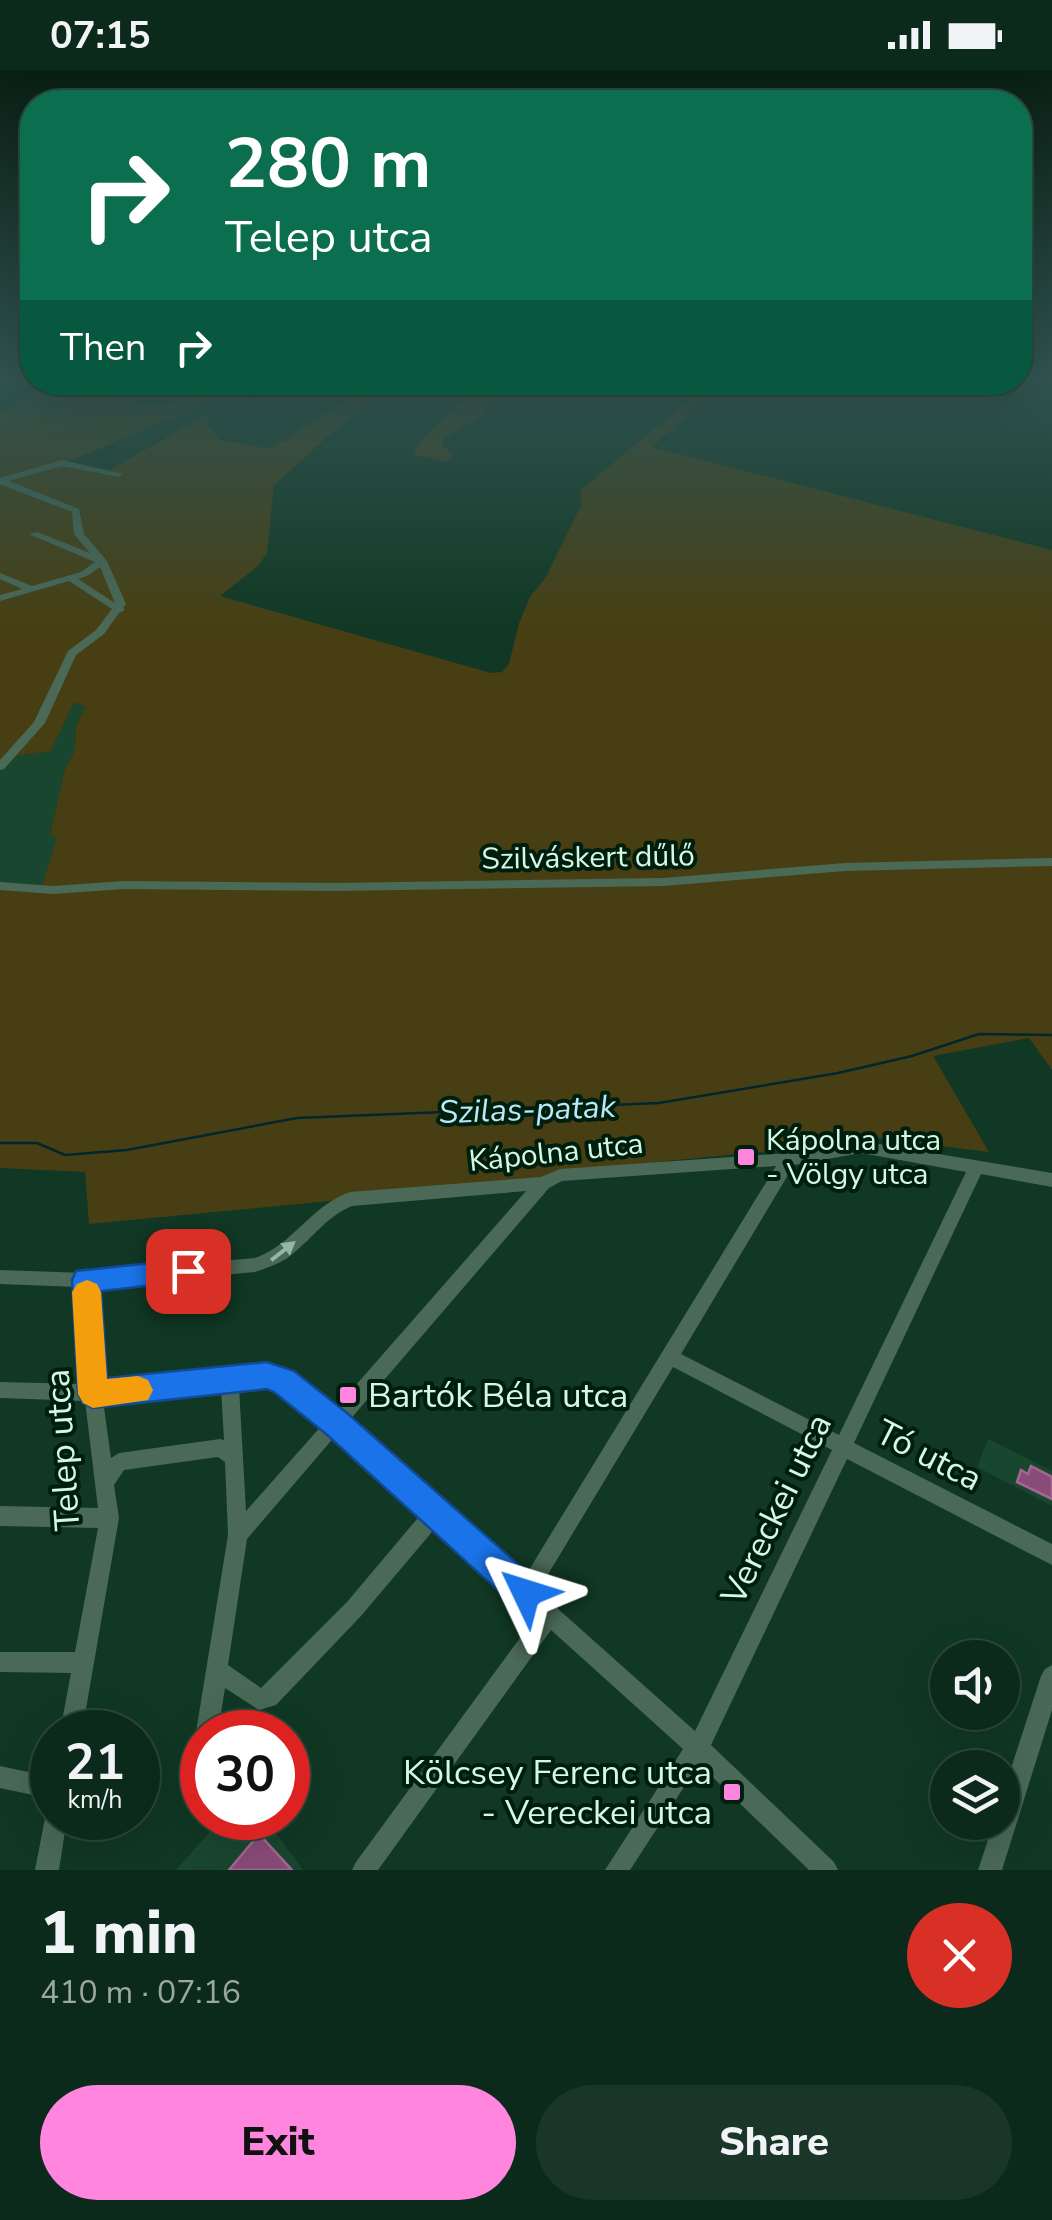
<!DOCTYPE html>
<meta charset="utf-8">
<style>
body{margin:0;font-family:"Nunito Sans",sans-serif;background:#1a3628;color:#f1f3f6;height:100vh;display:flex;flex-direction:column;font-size:38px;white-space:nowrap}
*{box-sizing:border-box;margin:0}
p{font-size:32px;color:#9aa7a3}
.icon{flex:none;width:55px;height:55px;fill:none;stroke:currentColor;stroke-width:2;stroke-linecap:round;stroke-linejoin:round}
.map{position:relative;height:1800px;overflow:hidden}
.side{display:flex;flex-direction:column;background:#0c2a1b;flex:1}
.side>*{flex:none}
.banner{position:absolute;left:20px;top:20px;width:1012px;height:305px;border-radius:40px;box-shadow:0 10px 40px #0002,0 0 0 2px #2c463a;background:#0b6e4f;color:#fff;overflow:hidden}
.fabs{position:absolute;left:930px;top:1570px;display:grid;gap:20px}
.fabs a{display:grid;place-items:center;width:90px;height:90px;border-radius:50%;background:#0c2a1b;box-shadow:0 10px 40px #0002,0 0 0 2px #2c463a;font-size:50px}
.speed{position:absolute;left:30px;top:1640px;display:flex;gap:20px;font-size:50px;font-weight:700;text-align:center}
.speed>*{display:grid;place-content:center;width:130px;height:130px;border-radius:50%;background:#0c2a1b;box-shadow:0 10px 40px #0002,0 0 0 2px #2c463a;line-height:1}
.speed small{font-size:25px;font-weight:400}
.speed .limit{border:15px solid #d22;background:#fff;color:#111}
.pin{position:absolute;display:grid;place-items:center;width:85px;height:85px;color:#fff;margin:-42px;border-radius:20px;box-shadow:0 5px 15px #0006}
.me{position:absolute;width:110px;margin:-55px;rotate:311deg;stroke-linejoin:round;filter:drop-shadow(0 0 8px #0008)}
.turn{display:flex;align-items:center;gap:35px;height:210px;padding:0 40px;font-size:45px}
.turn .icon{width:130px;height:130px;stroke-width:2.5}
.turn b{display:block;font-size:70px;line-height:85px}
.then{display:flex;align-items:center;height:95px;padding:0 40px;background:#0003;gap:20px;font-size:38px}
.round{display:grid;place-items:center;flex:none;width:105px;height:105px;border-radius:52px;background:#1a3628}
.summary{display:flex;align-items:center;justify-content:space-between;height:170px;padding:0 40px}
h1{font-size:60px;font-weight:800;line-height:75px}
.cta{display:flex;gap:20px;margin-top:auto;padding:20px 40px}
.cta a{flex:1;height:115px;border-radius:60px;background:#ff85df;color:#111;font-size:40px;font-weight:800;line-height:115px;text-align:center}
.cta a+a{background:#1a3628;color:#f1f3f6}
.status{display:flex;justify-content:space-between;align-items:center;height:70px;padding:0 50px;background:#0c2a1b;direction:ltr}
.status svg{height:28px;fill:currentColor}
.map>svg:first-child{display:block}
</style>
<div class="status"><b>07:15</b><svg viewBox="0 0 49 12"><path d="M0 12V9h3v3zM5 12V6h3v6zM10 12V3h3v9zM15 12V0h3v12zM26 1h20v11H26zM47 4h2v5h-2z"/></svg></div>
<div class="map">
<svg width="1052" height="1800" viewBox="0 0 1052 1800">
<rect width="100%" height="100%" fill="#103824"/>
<g fill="#19462f">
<polygon points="74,632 85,637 76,657 75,680 65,699 50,765 58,766 42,816 0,812 0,700 16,686 51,681"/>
<polygon points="988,1369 1052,1401 1052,1436 977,1397"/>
<polygon points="222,1748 265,1748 303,1800 176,1800"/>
</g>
<g fill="#473f13">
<polygon points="57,313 161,337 215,313 255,313 67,392 101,405 209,343 208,356 220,370 270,379 373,313 387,313 274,415 267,483 259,495 220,526 491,603 502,602 509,594 519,553 530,527 546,507 581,435 580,421 709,313 722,313 652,377 1052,480 1052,1000 1029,968 933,986 989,1082 861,1066 780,1080 666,1091 528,1112 89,1154 85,1102 0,1098 0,812 42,816 57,767 50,765 65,699 75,680 76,657 85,637 74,632 51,681 16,686 0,700 0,342"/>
<polygon points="478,313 491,313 502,322 478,347 442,370 442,376 453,383 446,392 413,384 422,369"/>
</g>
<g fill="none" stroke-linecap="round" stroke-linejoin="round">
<polyline stroke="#03252d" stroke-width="2.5" points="0,1073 37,1073 65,1085 127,1080 297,1048 659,1033 838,1003 912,986 979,964 1052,965"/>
</g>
<g fill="#894b78" stroke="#a46792" stroke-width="2.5">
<polygon points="1031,1396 1052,1407 1052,1429 1017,1412 1021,1400 1028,1404"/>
<polygon points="259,1764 292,1800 229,1800"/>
</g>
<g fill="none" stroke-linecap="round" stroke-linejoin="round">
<g fill="#4a6957" fill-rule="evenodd">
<path d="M62,390L123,404L119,407L62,396L9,411L79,439L84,464L107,491L126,534L123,538L125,540L119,543L104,564L76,585L45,653L4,699L0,700V690L34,652L68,581L96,560L112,539L69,511L0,531V525L22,519L0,509V503L32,516L81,502L95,492L29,464L37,462L90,483L74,464L72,442L0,414V408ZM100,497L115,533L78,509L87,506Z"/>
<polygon points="1052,788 1052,796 845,801 663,816 335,821 124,819 53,824 0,820 0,812 53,816 124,811 335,813 663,808 845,793"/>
<path d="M861,1071L1052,1103V1117L981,1104L854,1373L1052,1474V1495L847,1389L711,1675L834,1792L838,1800H809L699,1694L630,1800H605L683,1679L551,1560L378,1800H352L356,1792L536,1546L437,1456L361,1546L276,1635L259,1640L225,1618L218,1662H202V1671L199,1670L196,1662L228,1465L225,1392L218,1387L124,1400L114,1415L119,1448L82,1662H60L71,1603L0,1602V1582H75L98,1458L0,1456V1436L98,1438L85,1331L0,1328V1312L83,1314L78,1217L0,1214V1200L86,1203L255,1188C293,1175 309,1137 350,1122L541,1107L560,1099L789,1083ZM861,1083L966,1102L839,1365L681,1284L794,1095ZM776,1096L524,1508L348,1352L549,1118L562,1111ZM526,1121L334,1340L290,1305L267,1298L101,1314L95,1217L255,1202C266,1198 276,1195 286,1189C310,1172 325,1147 352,1136ZM673,1297L832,1380L695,1661L538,1521ZM267,1314L279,1318L323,1354L246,1441L239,1317ZM221,1319L224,1370L220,1369L119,1383L111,1388L103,1330ZM336,1365L422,1443L347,1532L261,1618L228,1595L247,1469Z"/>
<polygon points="1052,1595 1052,1640 1002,1800 978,1800 994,1752 1002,1752 1002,1726 1041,1606 1045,1599"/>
<polygon points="0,1696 52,1707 52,1729 0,1718"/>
<polygon points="52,1738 52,1748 67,1748 59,1800 35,1800 45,1748 48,1740"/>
</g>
</g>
<defs><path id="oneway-solid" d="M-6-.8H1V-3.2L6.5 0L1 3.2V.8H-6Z" transform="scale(2.5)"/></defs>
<use fill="#96b8a3" href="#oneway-solid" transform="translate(283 1181) rotate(-38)"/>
<linearGradient id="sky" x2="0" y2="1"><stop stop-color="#091f14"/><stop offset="0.55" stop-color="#315350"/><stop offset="1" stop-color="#315350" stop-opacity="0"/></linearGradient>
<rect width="1052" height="560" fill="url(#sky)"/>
<polygon fill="#1a73e8" stroke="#114b97" stroke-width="2.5" points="188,1189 197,1192 201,1201 197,1210 101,1221 107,1308 267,1292 294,1301 347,1343 537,1511 542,1523 537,1535 526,1540 514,1535 325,1363 274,1322 267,1319 93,1338 83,1333 78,1324 72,1210 76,1201"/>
<polygon fill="#f59e0b" points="87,1210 97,1214 101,1222 107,1309 138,1306 148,1310 153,1320 148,1330 93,1338 83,1333 78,1324 72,1222 77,1214"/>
<g fill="#ff85df" stroke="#001e0e" stroke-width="4">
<rect x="736" y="1077" width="20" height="20" rx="5"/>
<rect x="338" y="1315" width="20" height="20" rx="5"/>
<rect x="722" y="1712" width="20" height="20" rx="5"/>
</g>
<g text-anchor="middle" stroke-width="8" stroke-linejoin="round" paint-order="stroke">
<g font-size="30" fill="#d4f8e2" stroke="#001e0e">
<text transform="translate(588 787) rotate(-1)" y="10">Szilváskert dűlő</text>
<text transform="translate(556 1082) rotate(-6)" y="10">Kápolna utca</text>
</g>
<g font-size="30" fill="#d4f8e2" stroke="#001e0e" text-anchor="start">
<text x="766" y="1080">Kápolna utca<tspan x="766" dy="34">- Völgy utca</tspan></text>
</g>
<g font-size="32" font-style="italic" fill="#b8e9f7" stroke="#001e0e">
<text transform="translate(527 1039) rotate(-2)" y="11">Szilas-patak</text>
</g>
<g font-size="35" fill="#d4f8e2" stroke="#001e0e" text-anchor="start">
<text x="368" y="1337">Bartók Béla utca</text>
<text x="712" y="1714" text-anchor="end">Kölcsey Ferenc utca<tspan x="712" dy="40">- Vereckei utca</tspan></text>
</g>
<g font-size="35" fill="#d4f8e2" stroke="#001e0e">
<text transform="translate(62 1380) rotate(-94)" y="12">Telep utca</text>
<text transform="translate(929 1385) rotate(27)" y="12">Tó utca</text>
<text transform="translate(776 1439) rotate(-64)" y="12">Vereckei utca</text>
</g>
</g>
</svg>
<div class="fabs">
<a><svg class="icon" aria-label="sound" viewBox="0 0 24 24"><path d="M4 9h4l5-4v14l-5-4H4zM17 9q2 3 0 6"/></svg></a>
<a><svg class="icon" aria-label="layers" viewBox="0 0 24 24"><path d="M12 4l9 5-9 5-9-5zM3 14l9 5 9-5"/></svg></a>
</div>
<div class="speed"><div>21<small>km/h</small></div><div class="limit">30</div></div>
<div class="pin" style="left:188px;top:1201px;background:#d93025"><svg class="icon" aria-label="arrive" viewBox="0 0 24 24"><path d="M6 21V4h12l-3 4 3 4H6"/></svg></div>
<svg class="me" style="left:526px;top:1523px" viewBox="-20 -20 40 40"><path d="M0-17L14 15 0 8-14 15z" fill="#1a73e8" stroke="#fff" stroke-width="4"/></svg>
<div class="banner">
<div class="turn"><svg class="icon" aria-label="right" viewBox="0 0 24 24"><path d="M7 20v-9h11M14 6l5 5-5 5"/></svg><div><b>280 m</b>Telep utca</div></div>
<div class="then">Then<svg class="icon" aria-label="right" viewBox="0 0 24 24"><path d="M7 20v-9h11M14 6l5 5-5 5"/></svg></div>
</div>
</div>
<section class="side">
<div class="summary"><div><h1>1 min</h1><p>410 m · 07:16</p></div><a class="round" style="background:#d93025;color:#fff"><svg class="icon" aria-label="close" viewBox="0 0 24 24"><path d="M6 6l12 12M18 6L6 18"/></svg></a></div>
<div class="cta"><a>Exit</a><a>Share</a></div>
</section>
